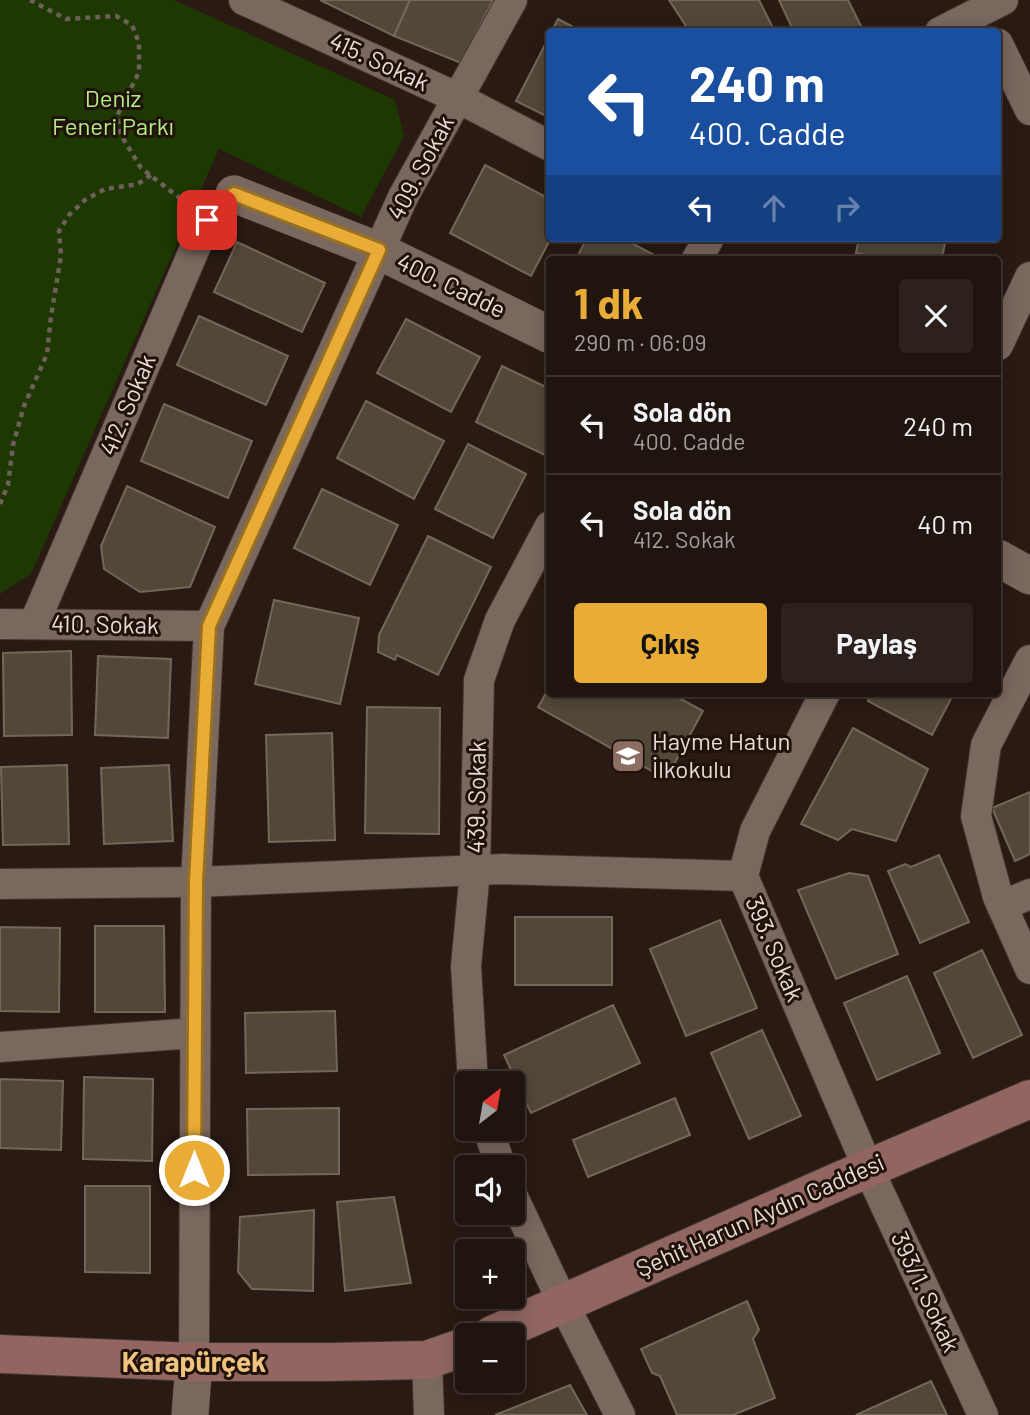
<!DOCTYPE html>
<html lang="tr">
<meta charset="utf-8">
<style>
body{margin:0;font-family:Barlow,sans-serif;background:#2c211c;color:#f1f3f6;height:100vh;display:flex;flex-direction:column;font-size:26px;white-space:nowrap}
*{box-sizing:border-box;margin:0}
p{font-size:23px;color:#a19e9e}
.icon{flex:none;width:38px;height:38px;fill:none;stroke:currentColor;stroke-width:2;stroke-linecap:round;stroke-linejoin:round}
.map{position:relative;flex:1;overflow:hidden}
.side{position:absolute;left:546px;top:256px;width:455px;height:441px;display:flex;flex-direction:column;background:#1f140e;border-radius:7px;box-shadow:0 4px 18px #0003,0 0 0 2px #3c332e}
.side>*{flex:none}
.banner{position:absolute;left:546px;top:28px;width:455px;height:214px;border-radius:7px;box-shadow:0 4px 18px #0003,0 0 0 2px #3c332e;background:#1a4fa0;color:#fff;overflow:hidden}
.needle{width:46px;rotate:31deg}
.tools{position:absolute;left:455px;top:1071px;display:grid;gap:14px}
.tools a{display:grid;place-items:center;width:70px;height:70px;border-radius:7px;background:#1f140e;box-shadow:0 4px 18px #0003,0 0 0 2px #3c332e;font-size:35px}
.pin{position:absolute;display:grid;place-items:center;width:60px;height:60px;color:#fff;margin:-30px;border-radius:14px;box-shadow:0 4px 10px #0006}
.me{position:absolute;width:77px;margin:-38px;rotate:0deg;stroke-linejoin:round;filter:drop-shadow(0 0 5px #0008)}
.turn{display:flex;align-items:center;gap:24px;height:147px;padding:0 28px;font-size:32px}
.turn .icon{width:91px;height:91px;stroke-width:2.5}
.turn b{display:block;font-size:49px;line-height:60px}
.lanes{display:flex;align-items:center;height:66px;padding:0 28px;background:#0003;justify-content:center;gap:35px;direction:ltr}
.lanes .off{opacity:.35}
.round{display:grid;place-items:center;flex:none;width:74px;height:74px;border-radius:7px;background:#2c211c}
.head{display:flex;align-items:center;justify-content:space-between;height:119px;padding:0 28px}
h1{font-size:42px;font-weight:700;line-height:52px;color:#e8ac37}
.action{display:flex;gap:14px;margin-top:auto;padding:14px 28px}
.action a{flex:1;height:80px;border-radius:7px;background:#e8ac37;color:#111;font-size:28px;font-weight:700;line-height:80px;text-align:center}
.action a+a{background:#2c211c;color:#f1f3f6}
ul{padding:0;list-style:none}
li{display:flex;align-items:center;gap:21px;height:98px;padding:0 28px;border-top:2px solid #3c332e}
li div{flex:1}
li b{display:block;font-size:26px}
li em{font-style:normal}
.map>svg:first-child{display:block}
</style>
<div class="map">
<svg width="1030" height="1415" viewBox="0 0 1030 1415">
<rect width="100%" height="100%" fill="#291a13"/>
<polygon fill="#1e3802" points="0,0 174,0 395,100 404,136 361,217 219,149 31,574 0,594"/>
<g fill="#524839" stroke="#736858" stroke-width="2">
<polygon points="320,0 410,0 394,36"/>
<polygon points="410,0 493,0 461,63 394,36"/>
<polygon points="669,0 759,0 775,32 690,32"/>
<polygon points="779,0 848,0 862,28 856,32 794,32"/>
<polygon points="558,19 583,32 551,32"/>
<polygon points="550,35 550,118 516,101"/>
<polygon points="485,165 550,199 551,238 531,276 450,233"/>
<polygon points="587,238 622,238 662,259 576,259"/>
<polygon points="859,238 946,238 942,259 885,259 856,253"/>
<polygon points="237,242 325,283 302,332 214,292"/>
<polygon points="199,316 288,356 266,405 177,365"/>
<polygon points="406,319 480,357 451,412 377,373"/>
<polygon points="502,366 550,389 549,457 476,422"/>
<polygon points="366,401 444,441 414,499 337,458"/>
<polygon points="164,404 252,441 228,498 141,461"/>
<polygon points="468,444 526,474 493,538 435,509"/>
<polygon points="127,486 215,527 190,587 140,592 104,569 101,546"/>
<polygon points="322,489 398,525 370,585 294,548"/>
<polygon points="428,536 491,567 438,675 397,655 395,660 378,652 379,635"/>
<polygon points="274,600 359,618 340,704 255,684"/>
<polygon points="71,651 72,735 4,736 3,653"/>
<polygon points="98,656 171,659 168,738 95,735"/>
<polygon points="550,686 550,693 670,693 703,711 666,779 538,707"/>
<polygon points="872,693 954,693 932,735 868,701"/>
<polygon points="367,707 440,708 439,834 365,833"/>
<polygon points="853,728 928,769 896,841 852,829 838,840 801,824"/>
<polygon points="332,733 335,840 269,842 266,735"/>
<polygon points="67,765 69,844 3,845 1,767"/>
<polygon points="169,765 173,841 104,844 101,768"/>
<polygon points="1030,792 1030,854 1015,861 992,808"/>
<polygon points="939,855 969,922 920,943 888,871 905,864 911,867"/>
<polygon points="849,873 868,876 898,954 836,979 798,890"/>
<rect x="515" y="917" width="97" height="68"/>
<polygon points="720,920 757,1008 686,1036 650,949"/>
<polygon points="95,926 164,926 165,1012 95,1012"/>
<polygon points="0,927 60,928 59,1012 0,1011"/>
<polygon points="982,950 1022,1035 973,1058 934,973"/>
<polygon points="907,976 940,1053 877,1080 844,1003"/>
<polygon points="613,1005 640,1063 531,1113 504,1055"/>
<polygon points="335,1011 337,1071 246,1073 245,1013"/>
<polygon points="762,1030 801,1116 749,1139 711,1053"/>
<polygon points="84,1077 153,1079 152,1161 83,1159"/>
<polygon points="0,1079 63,1081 61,1150 0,1148"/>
<polygon points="675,1098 690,1135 588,1177 573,1140"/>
<polygon points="339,1108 339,1174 248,1175 247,1109"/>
<polygon points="85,1186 150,1186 150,1273 85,1272"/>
<polygon points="394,1197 411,1283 345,1291 337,1202"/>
<polygon points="314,1210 313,1291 252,1289 238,1272 240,1217"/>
<polygon points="747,1301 759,1330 753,1339 775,1398 733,1415 677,1415 660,1376 652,1373 641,1349"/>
<polygon points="931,1381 947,1415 856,1415"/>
<polygon points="570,1385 587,1415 495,1415"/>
</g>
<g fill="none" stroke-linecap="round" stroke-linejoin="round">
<g stroke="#403431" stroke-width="32">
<g id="minor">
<polyline points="244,0 458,98 550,146"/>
<polyline points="940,32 1003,0"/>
<polyline points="998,44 1030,110"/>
<polyline points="697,259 709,238"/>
<polyline points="998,345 1030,277"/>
<polyline points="0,624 209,626"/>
<polyline points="34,624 207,220 234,194"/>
<polyline points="1030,660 986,745 976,816 998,897 1030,969"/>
<polyline points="825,693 755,831 743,876 868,1168 983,1415"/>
<polyline points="0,884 196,882 503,869 743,876"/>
<polyline points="1002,906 1030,894"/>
<polyline points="0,1047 195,1033"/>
<polyline points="473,1083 466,966 475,871 479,680 500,620 550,526"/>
<polyline points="488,1129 501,1167"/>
<polyline points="513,1197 563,1303 620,1415"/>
<polyline points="427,1360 429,1415"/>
<polyline points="194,1362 196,882 209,626 403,197 512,0"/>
</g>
</g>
<g stroke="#403431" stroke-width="38">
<g id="tertiary">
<polyline points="234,194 379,251 550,335"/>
<polyline points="998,558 1030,576"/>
<polyline points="190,1415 194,1362"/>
</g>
</g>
<g stroke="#403431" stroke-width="40">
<g id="secondary">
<polyline points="492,1335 839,1181 1030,1099"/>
<polyline points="0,1354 194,1362 330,1362 427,1360 467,1346"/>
</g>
</g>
<g stroke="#6d5f59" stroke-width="4.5" stroke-dasharray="5 5" stroke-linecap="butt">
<polyline points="30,0 66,19 116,16 132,25 139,43 139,72 117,116 121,135 141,168 186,203"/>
<polyline points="0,504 8,485 13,445 24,406 47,354 51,316 61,256 59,231 69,215 85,200 105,189 138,184 151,175"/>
</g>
<use href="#minor" stroke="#7a675e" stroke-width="30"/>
<use href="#tertiary" stroke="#7a675e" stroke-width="37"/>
<use href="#secondary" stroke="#916660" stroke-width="38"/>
</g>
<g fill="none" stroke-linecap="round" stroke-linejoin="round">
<g stroke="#977024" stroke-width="18">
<polyline id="route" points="194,1170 196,882 209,626 379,250 234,194 207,220"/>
</g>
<use href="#route" stroke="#e8ac37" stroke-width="12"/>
</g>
<defs>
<g id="school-square" transform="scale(1.75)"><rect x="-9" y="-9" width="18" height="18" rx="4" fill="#8d6e63" stroke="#20110a"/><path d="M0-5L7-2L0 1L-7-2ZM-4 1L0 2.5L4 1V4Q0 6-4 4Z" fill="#fff"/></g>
</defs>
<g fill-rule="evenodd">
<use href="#school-square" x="628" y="756"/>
</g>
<g text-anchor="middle" stroke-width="6" stroke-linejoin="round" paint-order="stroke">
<g font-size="24" fill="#e7dcd6" stroke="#20110a">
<text transform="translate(379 62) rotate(25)" y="8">415. Sokak</text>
<text transform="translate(421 168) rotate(-62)" y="8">409. Sokak</text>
<text transform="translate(451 286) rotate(26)" y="8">400. Cadde</text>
<text transform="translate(128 405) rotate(-67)" y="8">412. Sokak</text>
<text transform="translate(105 625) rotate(1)" y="8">410. Sokak</text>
<text transform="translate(477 797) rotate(-89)" y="8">439. Sokak</text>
<text transform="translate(774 949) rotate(67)" y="8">393. Sokak</text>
<text transform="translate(760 1216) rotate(-24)" y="8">Şehit Harun Aydın Caddesi</text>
<text transform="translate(925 1292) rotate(65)" y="8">393/1. Sokak</text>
</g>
<g font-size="24" fill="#b0ed82" stroke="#20110a">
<text x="113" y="107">Deniz<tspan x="113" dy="28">Feneri Parkı</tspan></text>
</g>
<g font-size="24" fill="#e7dcd6" stroke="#20110a" text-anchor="start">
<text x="652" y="750">Hayme Hatun<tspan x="652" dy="28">İlkokulu</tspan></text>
</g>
<g font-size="28" font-weight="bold" fill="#eec47e" stroke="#20110a">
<text x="194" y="1372">Karapürçek</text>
</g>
</g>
</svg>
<div class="tools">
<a><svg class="needle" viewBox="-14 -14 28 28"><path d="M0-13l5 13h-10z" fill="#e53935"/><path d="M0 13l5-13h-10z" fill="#a19e9e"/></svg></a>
<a><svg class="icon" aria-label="sound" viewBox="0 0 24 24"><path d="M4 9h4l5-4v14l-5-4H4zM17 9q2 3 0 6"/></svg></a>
<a>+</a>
<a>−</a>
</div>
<div class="pin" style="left:207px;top:220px;background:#d93025"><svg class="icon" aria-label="arrive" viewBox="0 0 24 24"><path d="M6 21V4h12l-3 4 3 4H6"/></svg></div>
<svg class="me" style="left:194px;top:1170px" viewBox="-20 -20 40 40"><circle r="17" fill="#e8ac37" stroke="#fff" stroke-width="3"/><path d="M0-11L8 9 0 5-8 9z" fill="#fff"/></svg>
<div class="banner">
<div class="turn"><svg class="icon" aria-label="left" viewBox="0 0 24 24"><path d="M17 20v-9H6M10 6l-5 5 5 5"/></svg><div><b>240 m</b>400. Cadde</div></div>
<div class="lanes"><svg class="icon" aria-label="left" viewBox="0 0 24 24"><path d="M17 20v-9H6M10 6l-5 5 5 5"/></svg><svg class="icon off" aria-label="ahead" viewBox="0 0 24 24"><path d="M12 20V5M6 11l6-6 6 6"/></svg><svg class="icon off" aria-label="right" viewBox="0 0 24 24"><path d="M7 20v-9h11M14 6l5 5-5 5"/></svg></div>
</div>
<section class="side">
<div class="head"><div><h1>1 dk</h1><p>290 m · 06:09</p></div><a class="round"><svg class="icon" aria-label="close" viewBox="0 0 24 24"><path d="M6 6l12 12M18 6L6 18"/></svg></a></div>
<ul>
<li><svg class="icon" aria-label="left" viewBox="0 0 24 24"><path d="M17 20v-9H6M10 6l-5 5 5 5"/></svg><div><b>Sola dön</b><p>400. Cadde</p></div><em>240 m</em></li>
<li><svg class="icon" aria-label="left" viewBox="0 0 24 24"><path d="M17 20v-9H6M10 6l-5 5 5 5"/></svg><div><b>Sola dön</b><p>412. Sokak</p></div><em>40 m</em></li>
</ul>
<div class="action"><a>Çıkış</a><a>Paylaş</a></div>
</section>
</div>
